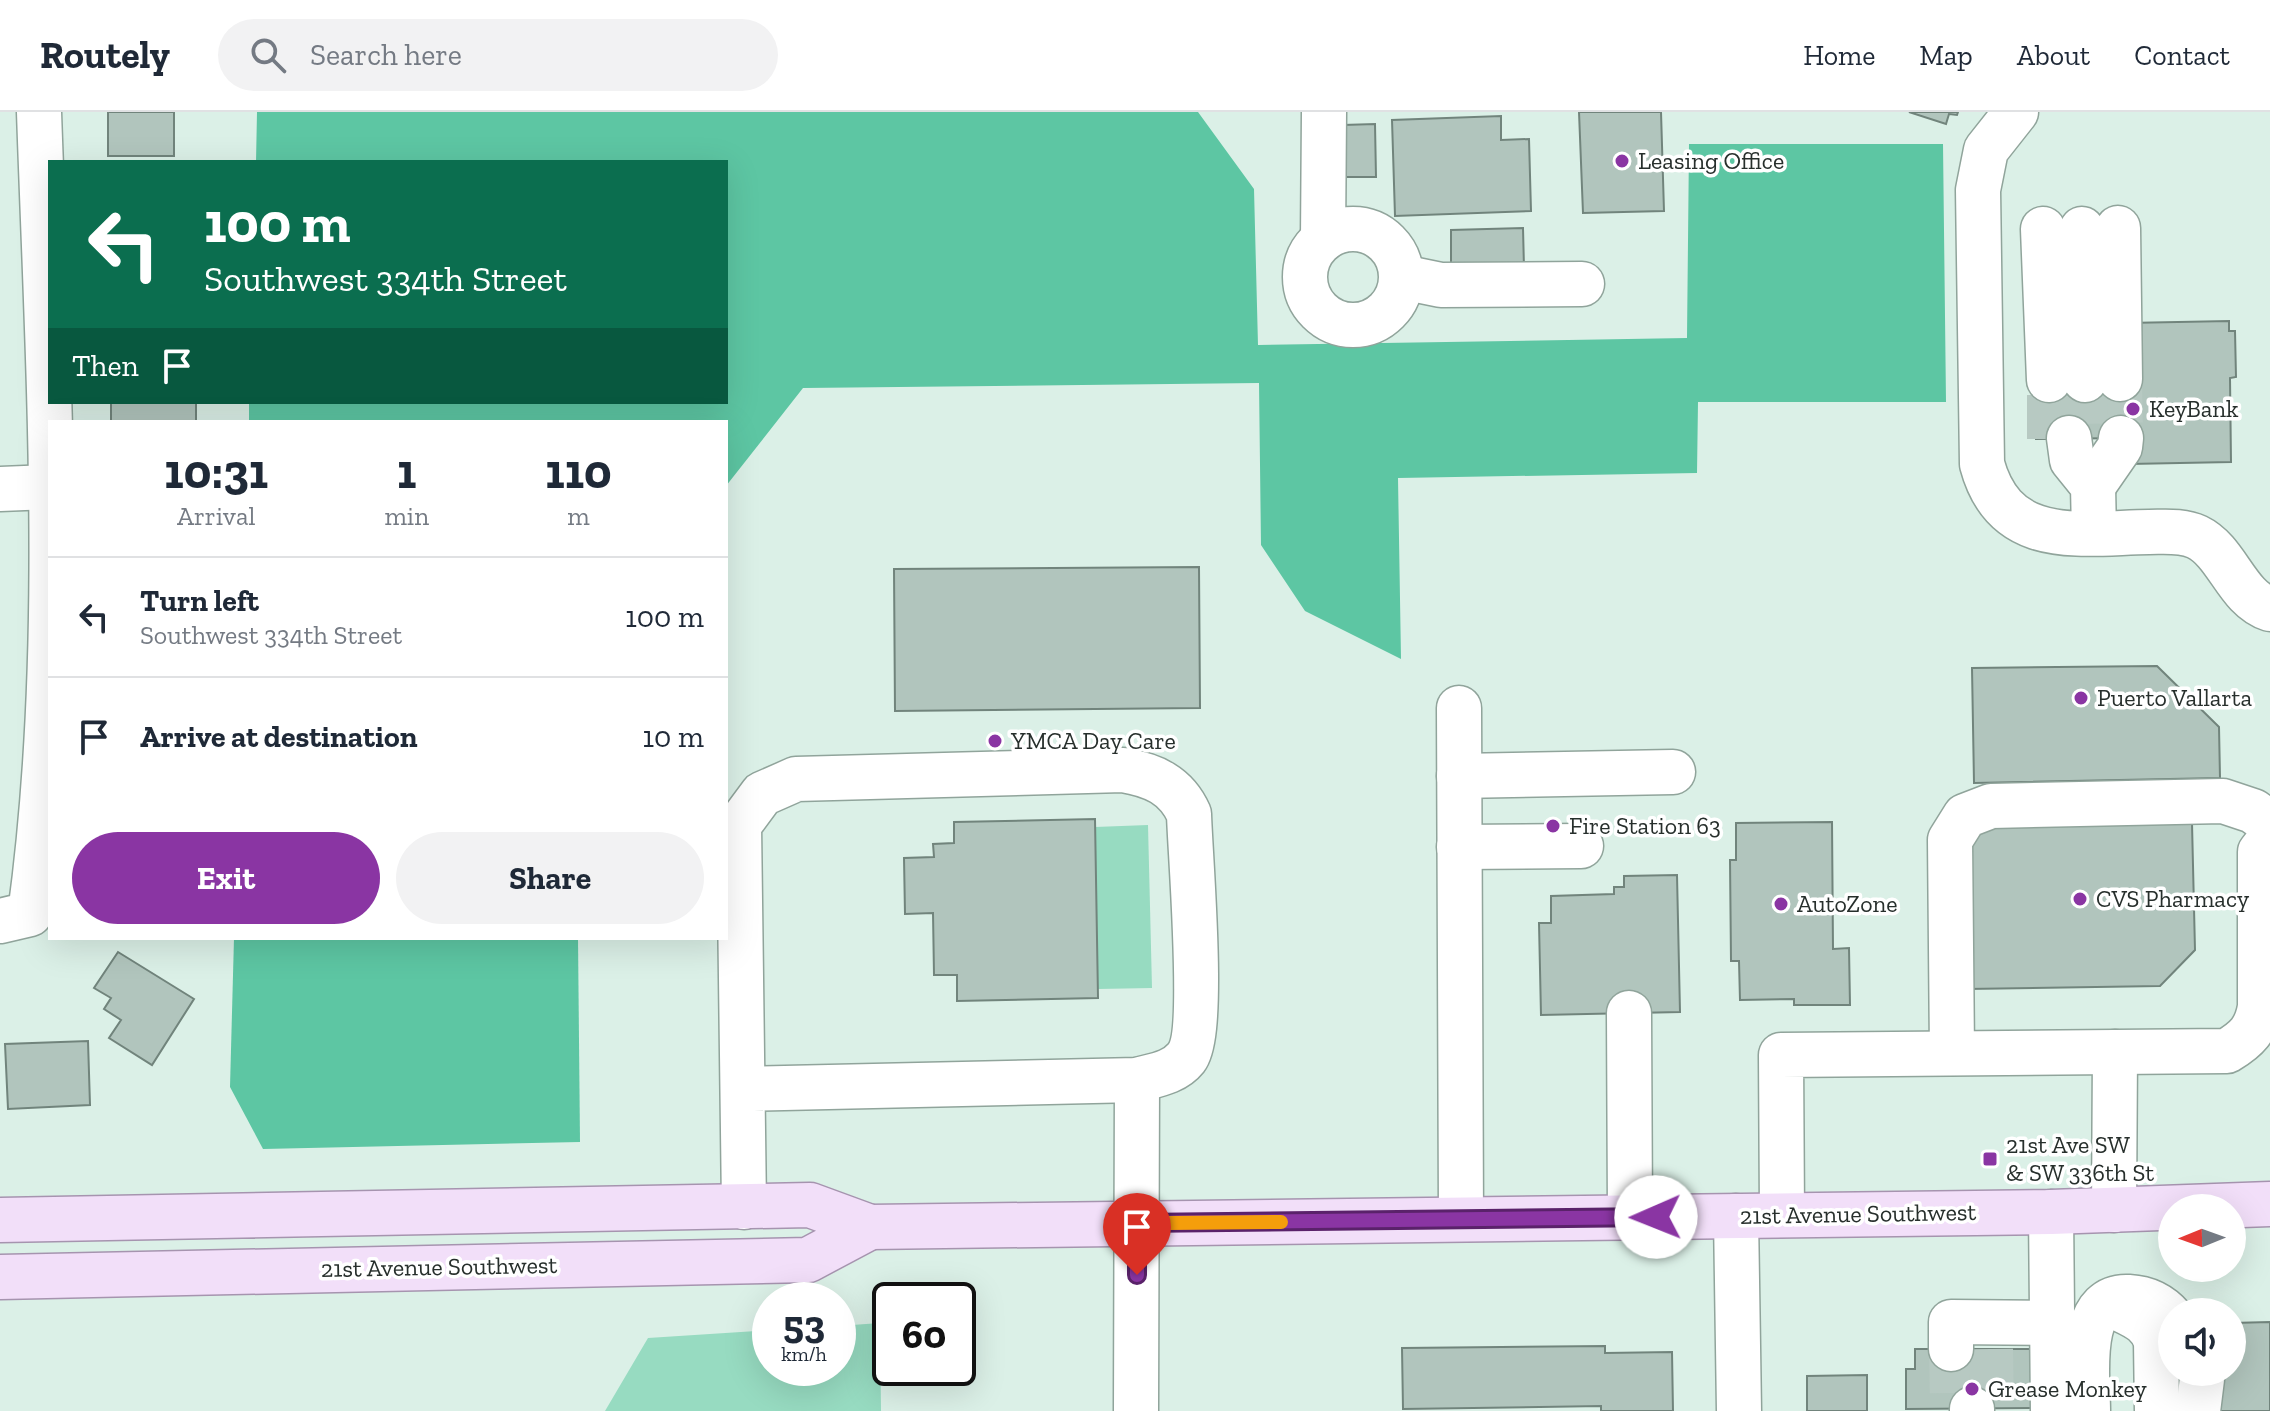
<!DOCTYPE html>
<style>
body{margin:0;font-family:"Zilla Slab",serif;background:#f2f2f3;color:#1f2937;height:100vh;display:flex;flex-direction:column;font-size:30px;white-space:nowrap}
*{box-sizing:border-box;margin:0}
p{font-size:26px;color:#747a83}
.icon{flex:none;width:44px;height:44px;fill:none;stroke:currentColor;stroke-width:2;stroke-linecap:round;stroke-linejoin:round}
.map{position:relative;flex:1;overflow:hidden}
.panel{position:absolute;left:48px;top:308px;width:680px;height:520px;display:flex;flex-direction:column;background:#fff;border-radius:0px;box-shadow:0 8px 32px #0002}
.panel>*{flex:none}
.banner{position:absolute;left:48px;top:48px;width:680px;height:244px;border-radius:0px;box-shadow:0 8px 32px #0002;background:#0b6e4f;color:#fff;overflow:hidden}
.needle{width:52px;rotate:269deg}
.tools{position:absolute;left:2158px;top:1082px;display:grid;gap:16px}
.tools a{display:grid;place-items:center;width:88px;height:88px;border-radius:50%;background:#fff;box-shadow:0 8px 32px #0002;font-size:40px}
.speed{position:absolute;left:752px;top:1170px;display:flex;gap:16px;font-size:40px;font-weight:700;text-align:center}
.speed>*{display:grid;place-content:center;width:104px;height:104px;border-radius:50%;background:#fff;box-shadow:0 8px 32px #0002;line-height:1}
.speed small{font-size:20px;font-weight:400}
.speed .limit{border:4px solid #111;border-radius:12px;background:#fff;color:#111}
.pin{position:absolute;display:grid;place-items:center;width:68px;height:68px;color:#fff;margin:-82px -34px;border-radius:50% 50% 50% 0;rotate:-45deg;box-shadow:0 0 8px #0007}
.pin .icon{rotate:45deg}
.me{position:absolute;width:88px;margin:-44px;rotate:269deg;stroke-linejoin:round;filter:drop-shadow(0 0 6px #0008)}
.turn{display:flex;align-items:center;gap:28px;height:168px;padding:0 24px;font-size:36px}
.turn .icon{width:104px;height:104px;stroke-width:2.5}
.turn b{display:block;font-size:56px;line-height:68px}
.then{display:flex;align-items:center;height:76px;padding:0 24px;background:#0003;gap:16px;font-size:30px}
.eta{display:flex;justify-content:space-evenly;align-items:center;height:136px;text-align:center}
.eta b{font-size:48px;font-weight:700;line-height:56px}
.action{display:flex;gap:16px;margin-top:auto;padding:16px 24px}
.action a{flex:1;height:92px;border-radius:48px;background:#8a35a3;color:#fff;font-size:32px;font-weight:700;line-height:92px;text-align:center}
.action a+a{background:#f2f2f3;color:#1f2937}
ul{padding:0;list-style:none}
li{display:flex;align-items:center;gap:24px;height:120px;padding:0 24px;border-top:2px solid #e0e1e3}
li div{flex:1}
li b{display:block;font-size:30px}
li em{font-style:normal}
header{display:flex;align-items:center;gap:48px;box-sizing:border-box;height:112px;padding:0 40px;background:#fff;border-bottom:2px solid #e0e1e3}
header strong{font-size:38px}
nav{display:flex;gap:44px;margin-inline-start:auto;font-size:28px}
.search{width:560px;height:72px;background:#f2f2f3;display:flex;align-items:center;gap:20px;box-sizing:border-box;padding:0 28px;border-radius:44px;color:#747a83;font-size:30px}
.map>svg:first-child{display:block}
</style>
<header>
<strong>Routely</strong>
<div class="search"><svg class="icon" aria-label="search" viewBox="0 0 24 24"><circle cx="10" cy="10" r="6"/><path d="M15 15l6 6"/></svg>Search here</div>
<nav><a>Home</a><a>Map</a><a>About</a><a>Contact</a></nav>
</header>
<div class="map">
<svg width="2270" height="1299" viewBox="0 0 2270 1299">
<rect width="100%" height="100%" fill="#dbf0e7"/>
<g fill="#97dbc1">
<polygon points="1148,713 1152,876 1098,877 1095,715"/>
<polygon points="880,1211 881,1299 605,1299 648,1226 770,1218 770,1256 838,1256 838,1214"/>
</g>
<g fill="#5dc6a3">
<polygon points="257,0 1198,0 1254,77 1258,233 1687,226 1689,32 1943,32 1946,290 1698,290 1697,361 1398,366 1401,547 1305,499 1261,433 1259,271 803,276 726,374 726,310 249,310 249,290 726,290 726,50 256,50"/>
<polygon points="234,826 578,826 580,1030 263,1037 230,975"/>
</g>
<g fill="#b1c5bd" stroke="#71847c" stroke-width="2">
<rect x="108" y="0" width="66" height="44"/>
<polygon points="1579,0 1661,0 1664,99 1583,101"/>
<polygon points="1909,0 1958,0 1957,3 1949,2 1946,12"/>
<polygon points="1501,4 1501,28 1529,27 1531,99 1395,104 1392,8"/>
<polygon points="1375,12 1376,65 1344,65 1343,13"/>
<polygon points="1523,116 1524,156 1451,157 1451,118"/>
<polygon points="2229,209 2229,219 2235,219 2236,265 2230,266 2231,350 2129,352 2128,326 2036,327 2036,268 2126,211"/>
<rect x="111" y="290" width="85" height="20"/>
<polygon points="1199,455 1200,596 895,599 894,457"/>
<polygon points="2157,554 2219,615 2220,666 1974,671 1972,556"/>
<polygon points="1095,707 1098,886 957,889 957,863 934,863 933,801 905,802 904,746 934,745 933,732 954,731 954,710"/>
<polygon points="1832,710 1833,837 1849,836 1850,893 1794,893 1794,887 1740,888 1739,849 1731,849 1730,748 1736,748 1736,711"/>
<polygon points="2192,711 2195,838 2160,874 1967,877 1965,736 1986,715"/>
<polygon points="1677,763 1680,900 1541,903 1539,811 1551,811 1551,784 1614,782 1614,775 1624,775 1624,764"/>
<polygon points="118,840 194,887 152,953 109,926 121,908 104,897 111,886 94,876"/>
<polygon points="88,929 90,993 8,997 5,932"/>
<polygon points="2270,1210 2270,1299 2220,1299 2191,1274 2164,1275 2172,1260 2232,1260 2232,1211"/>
<polygon points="1605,1234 1605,1241 1672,1240 1673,1299 1601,1299 1601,1294 1403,1297 1402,1236"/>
<polygon points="1915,1237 2037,1237 2038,1296 1906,1297 1906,1257 1915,1257"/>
<polygon points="1867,1263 1867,1299 1807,1299 1807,1264"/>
</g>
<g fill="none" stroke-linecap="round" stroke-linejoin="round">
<g stroke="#b7c9c2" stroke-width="44" stroke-dasharray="44 22" stroke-linecap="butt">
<polyline points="2120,267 2121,326"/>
<polyline points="2085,268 2086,326"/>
<polyline points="2049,327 2049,268"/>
<polyline points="1951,1237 1952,1297"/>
<polyline points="1991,1237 1992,1299"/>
</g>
<g stroke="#90a49b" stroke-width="47">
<g id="minor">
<path d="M2016,0L1986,38L1978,78L1982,352C2005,437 2079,421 2149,420C2165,420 2182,418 2197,425C2228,440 2236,486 2270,497"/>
<polyline points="2118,116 2120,267"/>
<circle cx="1353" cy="165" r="48"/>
<polyline points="2043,117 2049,268"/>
<polyline points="2082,117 2085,268"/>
<polyline points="1323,127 1324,0"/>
<polyline points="1402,165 1441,173 1582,172"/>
<polyline points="2069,326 2072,348 2093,374 2094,421"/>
<polyline points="2093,374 2120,335 2121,326"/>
<polyline points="0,377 49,375"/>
<polyline points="1459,596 1461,1107"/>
<polyline points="1459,664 1673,660"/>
<polyline points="1459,735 1581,734"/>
<path d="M0,809L30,802C66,541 48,263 39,0"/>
<polyline points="1629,901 1630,1105"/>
<polyline points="1952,941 1950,728 1965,704 1991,694 2223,689 2253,699 2270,711"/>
<path d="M743,977L1137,968C1155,963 1174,961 1186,946C1206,921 1190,743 1189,702C1176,673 1153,663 1123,658L796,667L762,682L739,713L744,1095"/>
<polyline points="2114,1098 2115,940"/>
<polyline points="2051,1100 2053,1299"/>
<path d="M1782,1103L1781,943L2227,939C2247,927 2256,918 2260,895V740L2270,727"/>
<polyline points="1736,1104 1739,1299"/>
<path d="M2114,1194C2133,1204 2149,1208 2156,1229L2157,1299"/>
<polyline points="1951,1237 1951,1210 2052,1211"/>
<polyline points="1972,1297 1972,1299"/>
<polyline points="1136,1299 1137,968"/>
<path d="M2088,1299C2088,1266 2076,1182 2129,1185C2147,1186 2160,1192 2172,1206"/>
<polyline points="2198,1299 2202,1267"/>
</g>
</g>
<g stroke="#a694af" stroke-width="47">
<g id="major">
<polyline points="0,1108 810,1093 870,1115 808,1148 0,1165"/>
<polyline points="870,1115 2051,1100 2270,1092"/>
</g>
</g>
<use href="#minor" stroke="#fff" stroke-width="44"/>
<use href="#major" stroke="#f2dff9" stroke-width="44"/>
</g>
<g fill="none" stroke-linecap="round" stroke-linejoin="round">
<g stroke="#5a226a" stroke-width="20">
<polyline id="route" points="1137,1163 1137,1111 1656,1105"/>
</g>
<use href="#route" stroke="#8a35a3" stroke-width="14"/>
<polyline stroke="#f59e0b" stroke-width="14" points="1167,1111 1281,1110"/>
</g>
<g fill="#8a35a3" stroke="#fff" stroke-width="3">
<circle cx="1622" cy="49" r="8"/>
<circle cx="2133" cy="297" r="8"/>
<circle cx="2081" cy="586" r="8"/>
<circle cx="995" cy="629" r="8"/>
<circle cx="1553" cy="714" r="8"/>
<circle cx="2080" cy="787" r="8"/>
<circle cx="1781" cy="792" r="8"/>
<rect x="1982" y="1039" width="16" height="16" rx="4"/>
<circle cx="1972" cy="1277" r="8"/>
</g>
<g text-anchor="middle" stroke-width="7" stroke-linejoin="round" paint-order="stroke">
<g font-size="24" fill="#272f2c" stroke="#fff" text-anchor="start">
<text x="1638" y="57">Leasing Office</text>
<text x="2149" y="305">KeyBank</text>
<text x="2097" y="594">Puerto Vallarta</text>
<text x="1011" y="637">YMCA Day Care</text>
<text x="1569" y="722">Fire Station 63</text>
<text x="2096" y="795">CVS Pharmacy</text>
<text x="1797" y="800">AutoZone</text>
<text x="2006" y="1041">21st Ave SW<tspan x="2006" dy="28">&amp; SW 336th St</tspan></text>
<text x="1988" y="1285">Grease Monkey</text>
</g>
<g font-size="24" fill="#272f2c" stroke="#fff">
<text transform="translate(1858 1102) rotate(-1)" y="8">21st Avenue Southwest</text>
<text transform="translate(439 1155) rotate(-1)" y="8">21st Avenue Southwest</text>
</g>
</g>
</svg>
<div class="tools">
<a><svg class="needle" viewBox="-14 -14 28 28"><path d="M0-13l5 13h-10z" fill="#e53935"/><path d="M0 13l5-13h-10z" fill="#747a83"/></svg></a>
<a><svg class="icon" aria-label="sound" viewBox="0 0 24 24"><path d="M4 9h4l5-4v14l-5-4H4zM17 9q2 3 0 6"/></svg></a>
</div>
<div class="speed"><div>53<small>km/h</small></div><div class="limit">60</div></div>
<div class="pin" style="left:1137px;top:1163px;background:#d93025"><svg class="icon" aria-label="arrive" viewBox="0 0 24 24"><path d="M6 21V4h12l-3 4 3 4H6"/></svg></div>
<svg class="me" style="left:1656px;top:1105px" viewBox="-20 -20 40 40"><circle r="19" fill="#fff"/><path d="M0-13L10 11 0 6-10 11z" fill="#8a35a3"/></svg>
<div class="banner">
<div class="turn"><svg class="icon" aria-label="left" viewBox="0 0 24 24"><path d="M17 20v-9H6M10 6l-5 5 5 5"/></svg><div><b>100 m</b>Southwest 334th Street</div></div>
<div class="then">Then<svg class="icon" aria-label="arrive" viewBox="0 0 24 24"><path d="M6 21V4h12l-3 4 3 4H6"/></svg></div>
</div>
<section class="panel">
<div class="eta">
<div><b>10:31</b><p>Arrival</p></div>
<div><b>1</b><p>min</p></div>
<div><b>110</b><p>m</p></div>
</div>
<ul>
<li><svg class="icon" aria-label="left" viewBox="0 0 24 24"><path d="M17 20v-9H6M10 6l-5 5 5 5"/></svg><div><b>Turn left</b><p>Southwest 334th Street</p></div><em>100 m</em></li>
<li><svg class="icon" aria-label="arrive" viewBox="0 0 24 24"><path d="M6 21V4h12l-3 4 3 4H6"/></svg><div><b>Arrive at destination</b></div><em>10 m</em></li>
</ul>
<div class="action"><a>Exit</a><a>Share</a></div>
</section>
</div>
